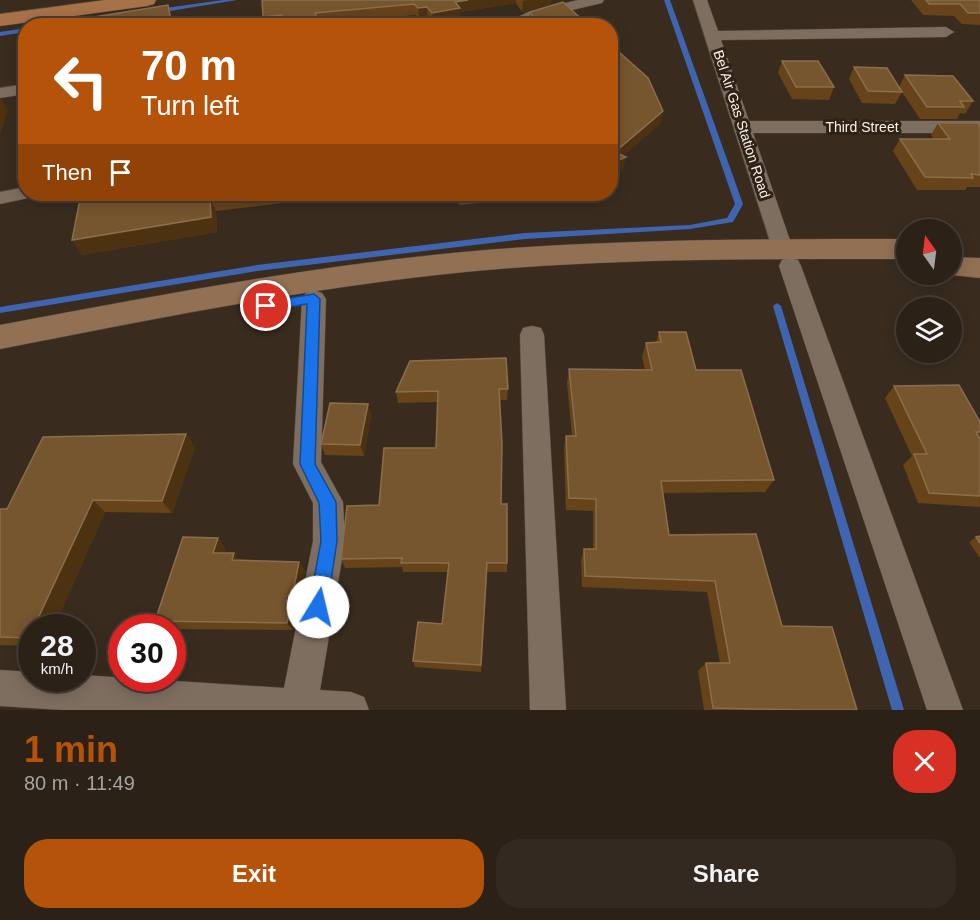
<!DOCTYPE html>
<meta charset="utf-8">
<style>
body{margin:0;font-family:Arial,sans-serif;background:#332920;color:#f1f3f6;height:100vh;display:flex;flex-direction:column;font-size:22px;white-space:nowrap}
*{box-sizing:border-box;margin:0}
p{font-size:20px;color:#a6a3a1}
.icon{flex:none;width:33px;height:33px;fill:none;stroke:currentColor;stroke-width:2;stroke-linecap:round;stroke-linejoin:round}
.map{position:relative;height:710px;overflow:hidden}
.side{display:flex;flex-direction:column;background:#2b2117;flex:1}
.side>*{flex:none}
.guide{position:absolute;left:18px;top:18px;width:600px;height:183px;border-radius:24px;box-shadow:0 3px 15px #0003,0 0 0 2px #473e36;background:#b45309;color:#fff;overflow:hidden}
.needle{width:39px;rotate:346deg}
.controls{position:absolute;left:896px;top:219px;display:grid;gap:12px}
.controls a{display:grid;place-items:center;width:66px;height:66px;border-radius:50%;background:#2b2117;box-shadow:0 3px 15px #0003,0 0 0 2px #473e36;font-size:30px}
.speed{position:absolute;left:18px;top:614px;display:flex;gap:12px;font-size:30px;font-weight:700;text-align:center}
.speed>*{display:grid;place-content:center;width:78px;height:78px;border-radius:50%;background:#2b2117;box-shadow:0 3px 15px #0003,0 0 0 2px #473e36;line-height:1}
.speed small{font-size:15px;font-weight:400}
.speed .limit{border:9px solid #d22;background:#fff;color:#111}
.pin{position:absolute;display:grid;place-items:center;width:51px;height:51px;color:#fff;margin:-26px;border:3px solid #fff;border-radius:50%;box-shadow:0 2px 6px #0007}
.me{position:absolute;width:66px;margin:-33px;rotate:9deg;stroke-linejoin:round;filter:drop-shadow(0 0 4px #0008)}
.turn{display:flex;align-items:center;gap:21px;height:126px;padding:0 24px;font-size:27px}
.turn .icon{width:78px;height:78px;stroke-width:2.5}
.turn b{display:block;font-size:42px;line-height:51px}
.then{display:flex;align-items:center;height:57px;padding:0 24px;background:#0003;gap:12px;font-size:22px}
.round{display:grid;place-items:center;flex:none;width:63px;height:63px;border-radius:24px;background:#332920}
.head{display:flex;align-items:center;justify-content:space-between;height:102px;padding:0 24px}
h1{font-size:36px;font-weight:800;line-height:45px;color:#b45309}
.button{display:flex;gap:12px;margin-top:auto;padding:12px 24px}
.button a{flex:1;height:69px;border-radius:24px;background:#b45309;color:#fff;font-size:24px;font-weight:800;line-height:69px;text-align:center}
.button a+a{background:#332920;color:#f1f3f6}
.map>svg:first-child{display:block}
</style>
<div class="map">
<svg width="980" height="710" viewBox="0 0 980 710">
<rect width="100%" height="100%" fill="#392c1f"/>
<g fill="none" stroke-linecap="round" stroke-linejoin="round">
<g fill="#3f65b1" fill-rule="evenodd">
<polygon points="223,0 237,0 158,13 155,11 158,9"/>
<polygon points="664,0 670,0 743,204 733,222 690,229 525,239 257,271 0,313 0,307 257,265 525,233 690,225 727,218 735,204"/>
<polygon points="26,28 26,32 0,36 0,32"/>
<polygon points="777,303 781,306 904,710 892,710 773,306"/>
</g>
<g stroke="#55493e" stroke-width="1">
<g id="minor">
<polygon points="578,0 604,0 602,3 538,18 521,26 500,26 528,12"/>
<polygon points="693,0 707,0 718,31 946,27 954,32 946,37 721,40 749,121 980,121 980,133 753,133 793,249 790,254 782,256 774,254"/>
<polygon points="26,84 26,94 0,98 0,88"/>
<polygon points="26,187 26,194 36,194 33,197 0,204 0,192"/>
<polygon points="790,258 798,260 801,266 963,710 927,710 779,266 782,260"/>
<polygon points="314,290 322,293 326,299 321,462 343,502 345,541 320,690 351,692 364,697 369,710 63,710 0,706 0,670 32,672 32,678 82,678 82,675 284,688 313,541 313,503 293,464 302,299 306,293"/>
<polygon points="532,326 541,328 544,335 566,710 530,710 520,335 523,328"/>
</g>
</g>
<g stroke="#55493e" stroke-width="1">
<g id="secondary">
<path d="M906,239V259C770,259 634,258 498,269C330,283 165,317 0,349V325C165,294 331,262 498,249C634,239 770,239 906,239Z"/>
<polygon points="951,257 980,258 980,278 942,274 951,274"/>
</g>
</g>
<g stroke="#55493e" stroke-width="1">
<polygon id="primary" points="105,0 156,0 154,4 147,6 0,26 0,14"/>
</g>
<use href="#minor" fill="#7d6e60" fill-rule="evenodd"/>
<use href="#secondary" fill="#927054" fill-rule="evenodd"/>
<use href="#primary" fill="#a87249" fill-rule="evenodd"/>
</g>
<g fill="#664319">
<polygon points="262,0 551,0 551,4 522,12 516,3 460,12 460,19 433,24 428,18 419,19 415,15 318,24 318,26 265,26 263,17"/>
<polygon points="911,0 980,0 980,25 962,24 954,16 923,15"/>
<polygon points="530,12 589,26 530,26"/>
<polygon points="782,61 834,87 829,100 792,99 778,73"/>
<polygon points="854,67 899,87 905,75 973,101 965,114 960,113 957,119 920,119 902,92 895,104 862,103 849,79"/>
<polygon points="938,123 980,126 980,187 967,187 965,190 917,190 893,151 900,139 934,139 931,135"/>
<polygon points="81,194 299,194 299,201 216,211 217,232 81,255"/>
<polygon points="457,194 528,194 528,198 459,205"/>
<polygon points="659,332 696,370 774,480 765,492 663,493 669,535 782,626 857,710 704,710 698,671 706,663 720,663 707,592 582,587 581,560 584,549 593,549 593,511 566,510 564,449 566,436 572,436 567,383 569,369 645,370 642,357 646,343 656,343"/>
<polygon points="894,386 980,422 979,438 980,507 918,503 903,465 912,456 885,398"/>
<polygon points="508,389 507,400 500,400 501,504 507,563 507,572 487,572 481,672 415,667 413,661 442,624 448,572 403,572 402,567 345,568 341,559 379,505 436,448 438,402 398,403 396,392"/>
<polygon points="368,404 371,416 364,456 325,455 321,444"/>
<polygon points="186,434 195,447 172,513 105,512 54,627 32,627 32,646 0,645 0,509 7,509"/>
<polygon points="980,536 980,558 969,542 976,537"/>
<polygon points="218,538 225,548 224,553 239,560 299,562 305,571 293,630 172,629 172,627 163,627 155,621"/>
</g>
<g fill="#4d3212">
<polygon points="468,0 516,0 516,3 460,12 460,19 433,24 432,13 455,2"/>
<polygon points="528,0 551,0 551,4 522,12 523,1"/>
<polygon points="168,5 172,17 174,26 172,26"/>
<polygon points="427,7 428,18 419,19 418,8"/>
<polygon points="318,22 318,26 287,26"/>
<polygon points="1,98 8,110 0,135 0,100"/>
<polygon points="663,111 660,124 619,160 626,157 623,171 610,176 610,164 615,152"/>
<polygon points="210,197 216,211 217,232 81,255 72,240"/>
<polygon points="368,404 371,416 364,456 360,445"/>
<polygon points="186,434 195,447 172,513 162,501"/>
<polygon points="93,500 105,512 54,627 34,627"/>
<polygon points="218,538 225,548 221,562 213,553"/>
<polygon points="234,553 241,563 232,560"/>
<polygon points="299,562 305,571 293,630 287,623"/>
<polygon points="487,563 487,572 481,672 481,665"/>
</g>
<g fill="#76562f" stroke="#8b6e4c" stroke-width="1.5">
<polygon points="262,0 468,0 455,2 460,8 432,13 427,7 418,8 414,4 315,13 318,22 287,26 283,26 282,15 263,17"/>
<polygon points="926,0 980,0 980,13 968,13 960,4 929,4"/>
<polygon points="563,2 589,26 539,26 530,12"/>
<polygon points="168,5 172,26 51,26 51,24"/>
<polygon points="610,44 648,78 663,111 615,152 626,157 610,164"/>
<polygon points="782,61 818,61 834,87 796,87"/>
<polygon points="854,67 887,68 902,92 868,91"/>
<polygon points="905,75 953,76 973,101 960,101 964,107 927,107"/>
<polygon points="938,123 978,123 980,126 980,175 971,174 973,178 925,177 900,139 950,139"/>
<polygon points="26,140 26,160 23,161"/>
<polygon points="81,194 236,194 210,197 211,217 72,240"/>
<polygon points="659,332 686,332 696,370 741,370 774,480 661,481 669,535 756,534 782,626 832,627 857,710 803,710 713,708 706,663 730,663 715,581 585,576 584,549 596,549 596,499 569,498 566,436 576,436 569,369 652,370 646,343 661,342"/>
<polygon points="506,358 508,389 499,389 502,444 501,504 507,504 507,563 487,563 481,665 413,661 418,622 442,624 449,563 401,563 402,558 341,559 347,506 379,505 384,448 436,448 438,391 396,392 410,361"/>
<polygon points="959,385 980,422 980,432 976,432 980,439 980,496 929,493 914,454 927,454 894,386"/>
<polygon points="330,403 368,404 360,445 321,444"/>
<polygon points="186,434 162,501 93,500 34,627 32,627 32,633 29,638 0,637 0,509 7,509 43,437"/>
<polygon points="980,536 980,543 976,537"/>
<polygon points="183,537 218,538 213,553 234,553 232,560 299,562 287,623 155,621"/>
</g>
<polygon fill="#1a73e8" stroke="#114b97" stroke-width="1.5" points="314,294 320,299 315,464 336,502 337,541 327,607 324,613 318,616 312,613 309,607 321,541 319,503 300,464 307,304 266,311 260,306 266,302"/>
<g text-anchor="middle" stroke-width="6" stroke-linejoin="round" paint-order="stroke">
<g font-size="14" fill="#fbf2ea" stroke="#2f2216">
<text transform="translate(742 124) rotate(72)" y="5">Bel Air Gas Station Road</text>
<text x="862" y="132">Third Street</text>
</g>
</g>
</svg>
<div class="controls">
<a><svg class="needle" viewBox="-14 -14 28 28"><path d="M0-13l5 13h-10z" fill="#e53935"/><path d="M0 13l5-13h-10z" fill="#a6a3a1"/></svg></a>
<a><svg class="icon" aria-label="layers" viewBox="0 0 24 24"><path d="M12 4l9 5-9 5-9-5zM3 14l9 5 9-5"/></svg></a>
</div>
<div class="speed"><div>28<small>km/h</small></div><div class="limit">30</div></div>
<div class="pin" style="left:266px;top:306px;background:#d93025"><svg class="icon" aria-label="arrive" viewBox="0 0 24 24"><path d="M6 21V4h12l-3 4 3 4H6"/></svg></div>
<svg class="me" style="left:318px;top:607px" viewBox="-20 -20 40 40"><circle r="19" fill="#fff"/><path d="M0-13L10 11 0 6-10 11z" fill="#1a73e8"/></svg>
<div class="guide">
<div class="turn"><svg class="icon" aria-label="left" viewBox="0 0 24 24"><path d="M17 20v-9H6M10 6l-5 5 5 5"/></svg><div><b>70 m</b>Turn left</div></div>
<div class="then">Then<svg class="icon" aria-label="arrive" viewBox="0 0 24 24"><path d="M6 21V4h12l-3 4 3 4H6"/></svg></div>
</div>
</div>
<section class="side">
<div class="head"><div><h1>1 min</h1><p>80 m · 11:49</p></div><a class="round" style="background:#d93025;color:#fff"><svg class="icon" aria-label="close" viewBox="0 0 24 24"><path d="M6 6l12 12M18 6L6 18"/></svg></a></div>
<div class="button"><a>Exit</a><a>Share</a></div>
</section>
